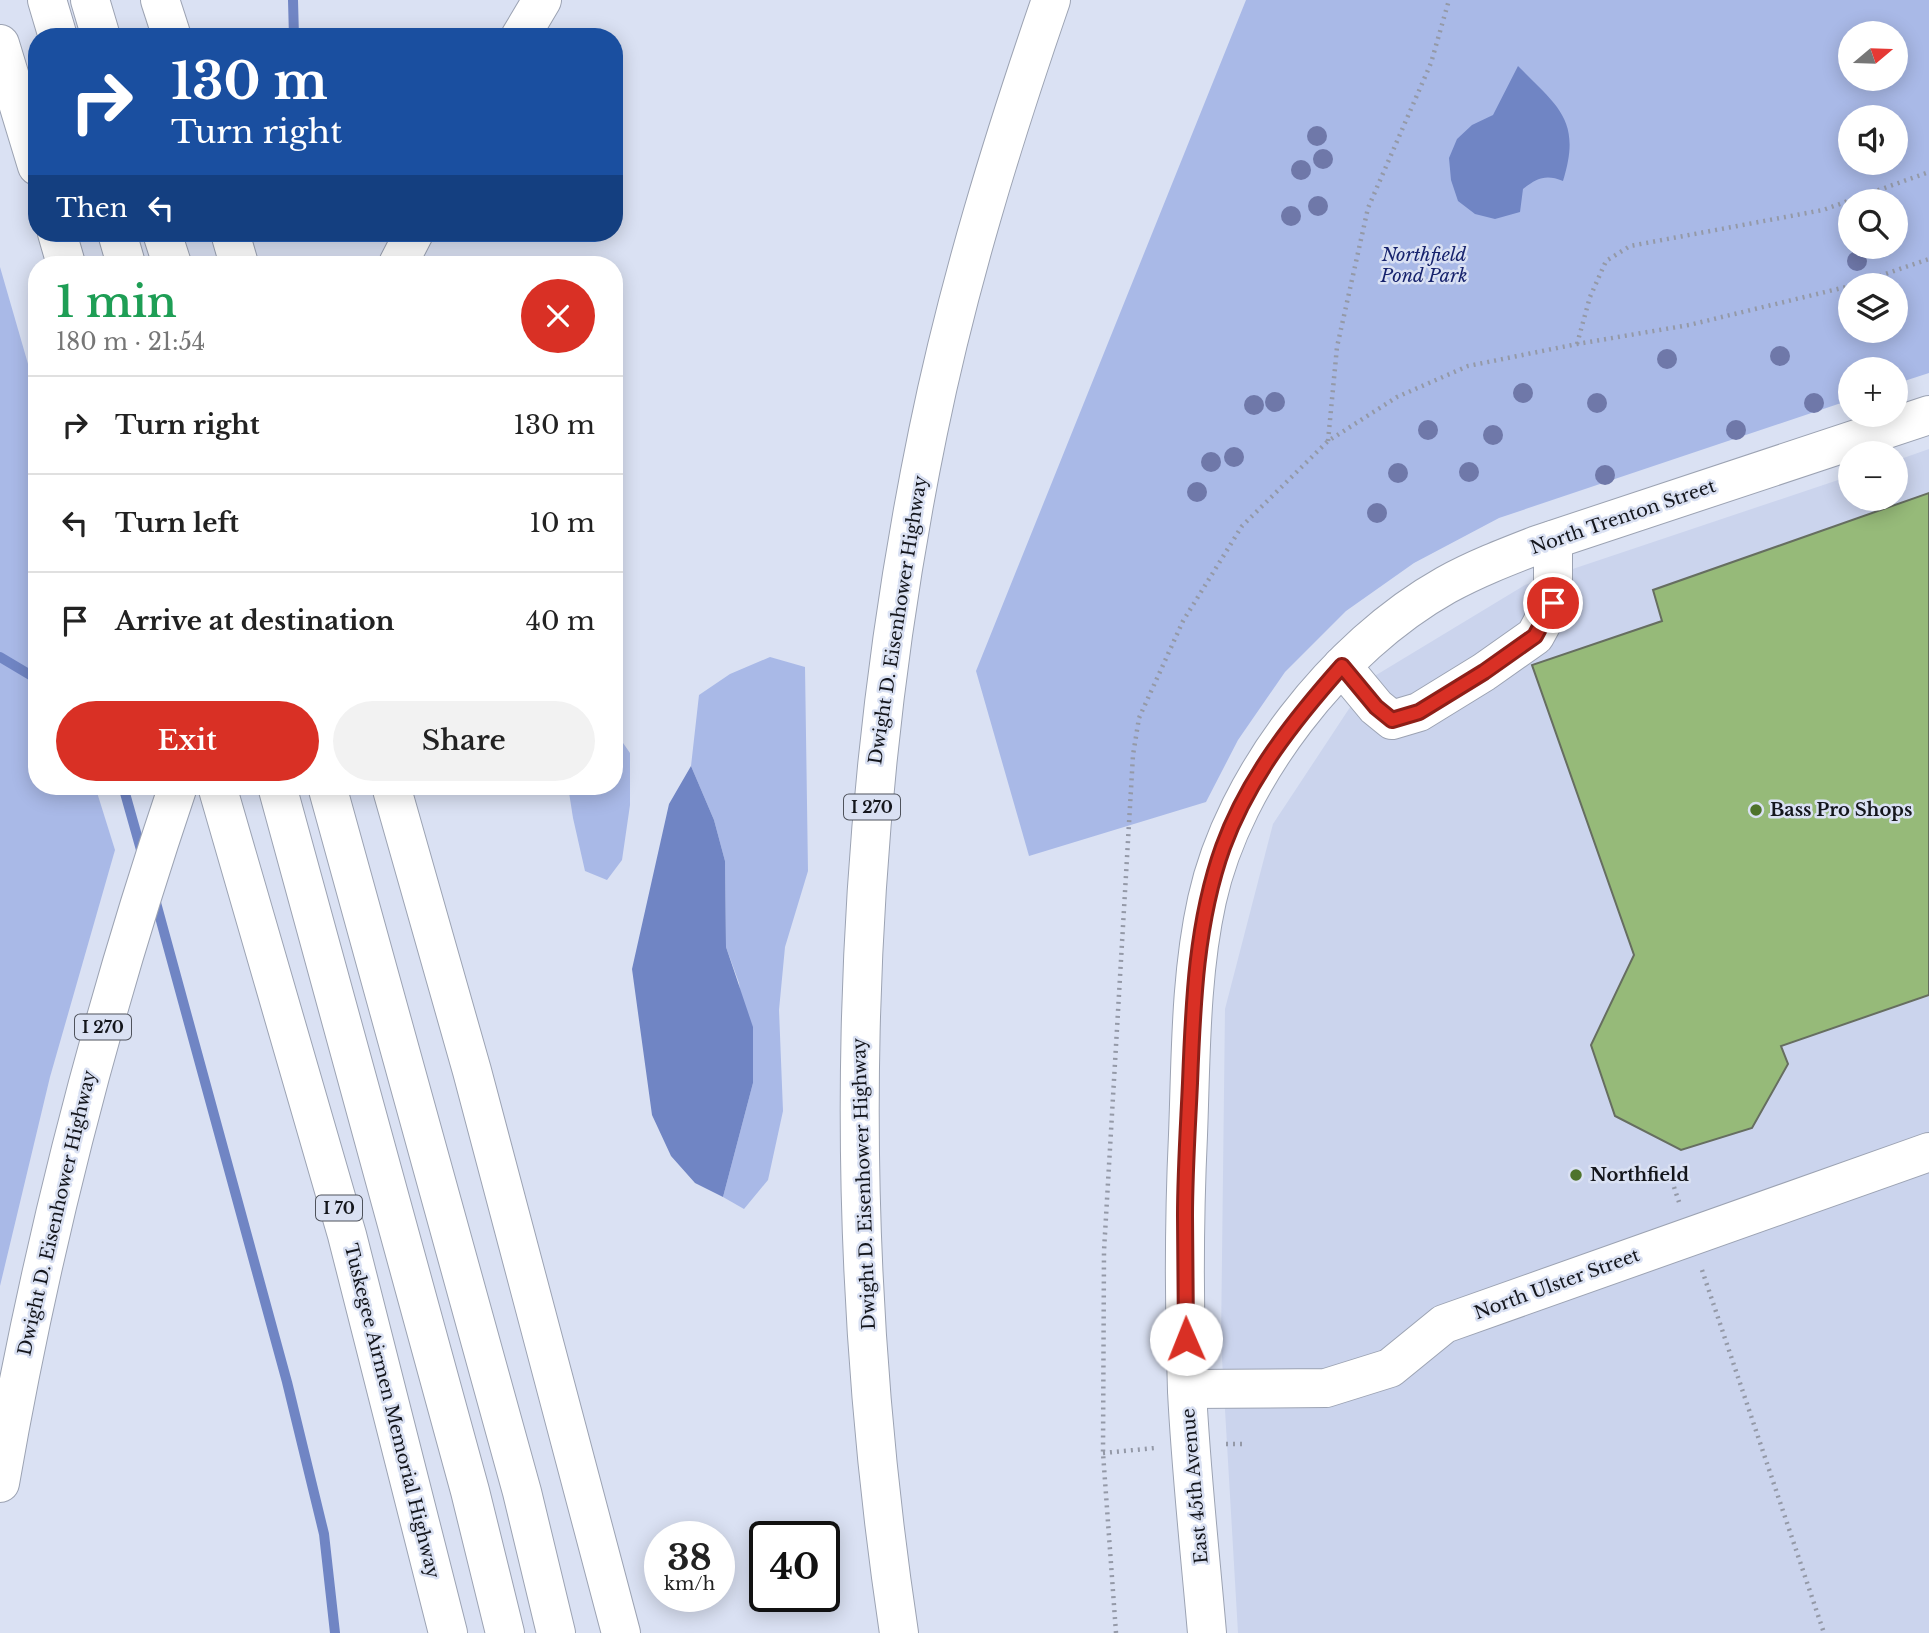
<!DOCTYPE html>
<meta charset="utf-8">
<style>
body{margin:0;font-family:"Libre Baskerville",serif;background:#f2f2f2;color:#222;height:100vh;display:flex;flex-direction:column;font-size:26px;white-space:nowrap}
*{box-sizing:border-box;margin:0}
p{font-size:23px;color:#767676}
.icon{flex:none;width:38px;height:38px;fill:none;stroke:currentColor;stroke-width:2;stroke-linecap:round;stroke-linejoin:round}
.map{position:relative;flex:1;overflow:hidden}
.side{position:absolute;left:28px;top:256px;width:595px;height:539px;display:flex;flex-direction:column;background:#fff;border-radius:28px;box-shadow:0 4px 18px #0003}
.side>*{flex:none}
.banner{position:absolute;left:28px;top:28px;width:595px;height:214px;border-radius:28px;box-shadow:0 4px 18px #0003;background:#1a4fa0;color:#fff;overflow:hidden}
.needle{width:46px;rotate:71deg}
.controls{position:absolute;left:1838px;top:21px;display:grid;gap:14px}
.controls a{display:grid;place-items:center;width:70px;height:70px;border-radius:50%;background:#fff;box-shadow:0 4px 18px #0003;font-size:35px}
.speed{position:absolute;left:644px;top:1521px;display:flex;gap:14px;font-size:35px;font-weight:700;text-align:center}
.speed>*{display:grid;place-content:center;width:91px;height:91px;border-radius:50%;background:#fff;box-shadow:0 4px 18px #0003;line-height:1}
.speed small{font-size:18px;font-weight:400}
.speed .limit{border:4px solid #111;border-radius:10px;background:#fff;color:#111}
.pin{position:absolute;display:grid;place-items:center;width:60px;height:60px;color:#fff;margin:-30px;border:4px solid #fff;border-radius:50%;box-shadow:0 2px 7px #0007}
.me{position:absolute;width:77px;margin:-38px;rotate:359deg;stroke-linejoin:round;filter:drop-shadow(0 0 5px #0008)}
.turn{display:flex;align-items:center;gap:24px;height:147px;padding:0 28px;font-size:32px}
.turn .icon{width:91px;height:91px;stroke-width:2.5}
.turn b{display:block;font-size:49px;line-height:60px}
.then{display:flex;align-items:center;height:66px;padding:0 28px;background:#0003;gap:14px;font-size:26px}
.round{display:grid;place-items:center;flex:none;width:74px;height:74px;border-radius:37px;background:#f2f2f2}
.head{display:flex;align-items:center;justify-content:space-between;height:119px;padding:0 28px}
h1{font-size:42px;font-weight:600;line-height:52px;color:#1e9e55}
.primary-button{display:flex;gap:14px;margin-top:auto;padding:14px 28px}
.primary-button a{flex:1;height:80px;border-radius:42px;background:#d93025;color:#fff;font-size:28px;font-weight:600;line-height:80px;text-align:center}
.primary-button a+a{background:#f2f2f2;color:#222}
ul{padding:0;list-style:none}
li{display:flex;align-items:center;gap:21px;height:98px;padding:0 28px;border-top:2px solid #e0e0e0}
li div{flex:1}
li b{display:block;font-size:26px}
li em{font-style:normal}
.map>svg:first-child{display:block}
</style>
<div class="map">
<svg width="1929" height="1633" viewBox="0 0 1929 1633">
<rect width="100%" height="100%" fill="#dae1f3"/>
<polygon fill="#cbd4ed" points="1929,449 1929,1633 1238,1633 1221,1341 1225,1009 1273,824 1368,680 1525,585 1850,476 1850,499 1895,499 1895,461"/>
<g fill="#a9b9e7" fill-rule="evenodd">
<path d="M1246,0H1929V373L1895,384V369H1850V400L1499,518L1414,563L1346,611L1285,672L1238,740L1206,802L1029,856L976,671ZM1850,33H1895V79H1850ZM1850,117H1895V163H1850ZM1850,201H1895V247H1850ZM1850,285H1895V331H1850Z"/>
<polygon points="0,267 37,395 37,786 95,786 115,850 50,1077 0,1286"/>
<polygon points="770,657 805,667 808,871 785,947 779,1010 783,1111 768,1180 744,1209 723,1197 753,1083 739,983 726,947 725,861 714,820 691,766 699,695 730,674"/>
<polygon points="614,730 630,753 630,805 622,860 607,880 585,871 573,818 568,786 614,786"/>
</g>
<g fill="#7085c4">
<path d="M1518,66C1558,107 1582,120 1563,181C1546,174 1537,178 1523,189L1520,212L1495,219L1475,214L1458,201L1451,180L1449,158L1457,139L1472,125L1493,115Z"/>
<polygon points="691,766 714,820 725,861 726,947 753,1027 753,1083 723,1197 695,1183 671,1156 652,1115 632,969 669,804"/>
</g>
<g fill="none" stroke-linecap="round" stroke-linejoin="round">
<g stroke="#7085c4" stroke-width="10">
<polyline points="293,0 294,37"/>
<polyline points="0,657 37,679"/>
<polyline points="123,786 143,857"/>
<polyline points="155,899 287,1382 324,1534 335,1633"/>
</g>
</g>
<polygon fill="#96ba79" stroke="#666e60" stroke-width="2" points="1929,493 1929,995 1781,1046 1788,1064 1752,1128 1681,1150 1615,1116 1591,1045 1634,955 1532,665 1662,621 1653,590"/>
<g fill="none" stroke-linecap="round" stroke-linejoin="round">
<g stroke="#9ca3b3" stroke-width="40">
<g id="minor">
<polyline points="1342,666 1376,707 1392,720 1419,712 1484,672 1535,636 1553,603 1553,540"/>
<polyline points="1187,1389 1326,1388 1390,1368 1444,1324 1929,1152"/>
<path d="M1207,1633C1200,1552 1191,1472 1187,1391C1184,1306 1184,1220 1188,1135C1191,1057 1190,977 1207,900C1234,777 1337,646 1446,585C1475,569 1506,557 1537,545L1929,415"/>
</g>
</g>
<g stroke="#9ca3b3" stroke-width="40">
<g id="highway">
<polyline points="47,0 58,37"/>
<polyline points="90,0 101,37"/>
<polyline points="160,0 172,37"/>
<polyline points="520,37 542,0"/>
<polyline points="0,44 37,166"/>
<polyline points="57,233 66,264"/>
<polyline points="117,233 126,264"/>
<polyline points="162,233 172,264"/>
<polyline points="230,233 239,264"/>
<polyline points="398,264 414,233"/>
<polyline points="217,786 347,1235 448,1633"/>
<polyline points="277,786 470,1491 505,1633"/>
<polyline points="327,786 522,1492 556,1633"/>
<polyline points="391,786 472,1071 621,1633"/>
<path d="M0,1483C41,1246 101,1014 178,786"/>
<path d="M899,1633C839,1234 847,828 928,432C958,285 1002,142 1051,0"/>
</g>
</g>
<g stroke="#9499a7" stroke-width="4.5" stroke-dasharray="2 5" stroke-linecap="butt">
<polyline points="1853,285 1929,259"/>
<polyline points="1577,344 1590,297 1606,261 1630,246 1823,210 1929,172"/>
<polyline points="1328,441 1337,347 1368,208 1431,63 1449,0"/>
<polyline points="1674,1187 1679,1202"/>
<polyline points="1702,1270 1824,1633"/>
<polyline points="1226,1444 1245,1444"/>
<polyline points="1103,1453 1155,1448"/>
<polyline points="1116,1633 1103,1453 1104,1251 1133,755 1139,718 1183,621 1242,526 1328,441 1397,397 1468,366 1577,344 1689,325 1850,286"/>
</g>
<use href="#minor" stroke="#fff" stroke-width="38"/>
<use href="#highway" stroke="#fff" stroke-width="38"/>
</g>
<g fill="#6f78a9">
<circle cx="1317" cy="136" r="10"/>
<circle cx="1323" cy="159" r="10"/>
<circle cx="1301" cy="170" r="10"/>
<circle cx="1318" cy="206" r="10"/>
<circle cx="1291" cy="216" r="10"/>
<circle cx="1857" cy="261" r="10"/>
<circle cx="1780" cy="356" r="10"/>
<circle cx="1667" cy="359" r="10"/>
<circle cx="1523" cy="393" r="10"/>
<circle cx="1275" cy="402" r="10"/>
<circle cx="1597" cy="403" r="10"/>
<circle cx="1814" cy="403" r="10"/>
<circle cx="1254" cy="405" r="10"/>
<circle cx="1428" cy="430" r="10"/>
<circle cx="1736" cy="430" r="10"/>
<circle cx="1493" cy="435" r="10"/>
<circle cx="1234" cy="457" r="10"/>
<circle cx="1211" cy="462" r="10"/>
<circle cx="1469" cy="472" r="10"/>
<circle cx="1398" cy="473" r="10"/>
<circle cx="1605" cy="475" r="10"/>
<circle cx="1197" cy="492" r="10"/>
<circle cx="1377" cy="513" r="10"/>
</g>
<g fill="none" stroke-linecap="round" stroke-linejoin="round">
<g stroke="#8d1f18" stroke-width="18">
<path id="route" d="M1186,1339C1186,1298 1185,1257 1185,1216C1185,1172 1188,1127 1190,1083C1193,1004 1196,922 1223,847C1248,778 1294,720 1342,666L1376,707L1392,720L1419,712L1484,672L1535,636L1553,603"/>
</g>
<use href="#route" stroke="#d93025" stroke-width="12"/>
</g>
<g fill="#4e732c" stroke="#dae1f3" stroke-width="2.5">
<circle cx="1756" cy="810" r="7"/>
<circle cx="1576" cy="1175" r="7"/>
</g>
<g text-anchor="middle" stroke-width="5" stroke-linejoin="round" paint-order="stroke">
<g fill="#dae1f3" stroke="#4f535c" stroke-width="2">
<rect x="844" y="794.5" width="56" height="25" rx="5"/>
<rect x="75" y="1014.5" width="56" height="25" rx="5"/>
<rect x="316" y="1195.5" width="46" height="25" rx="5"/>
</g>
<g font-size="16" font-weight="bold" fill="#14161c">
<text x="872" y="813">I 270</text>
<text x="103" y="1033">I 270</text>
<text x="339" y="1214">I 70</text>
</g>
<g font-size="18" font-style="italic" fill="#17236d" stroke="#dae1f3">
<text x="1424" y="261">Northfield<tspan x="1424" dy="21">Pond Park</tspan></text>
</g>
<g font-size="18" fill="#14161c" stroke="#dae1f3">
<text transform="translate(1623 517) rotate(-19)" y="6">North Trenton Street</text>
<text transform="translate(898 620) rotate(-81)" y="6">Dwight D. Eisenhower Highway</text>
<text transform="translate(864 1184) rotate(-92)" y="6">Dwight D. Eisenhower Highway</text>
<text transform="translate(57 1213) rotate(-77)" y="6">Dwight D. Eisenhower Highway</text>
<text transform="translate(1557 1284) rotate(-20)" y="6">North Ulster Street</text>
<text transform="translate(392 1411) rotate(76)" y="6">Tuskegee Airmen Memorial Highway</text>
<text transform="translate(1195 1486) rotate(-95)" y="6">East 45th Avenue</text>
</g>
<g font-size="18" font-weight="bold" fill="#14161c" stroke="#dae1f3" text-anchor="start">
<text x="1770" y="816">Bass Pro Shops</text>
<text x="1590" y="1181">Northfield</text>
</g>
</g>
</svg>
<div class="controls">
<a><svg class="needle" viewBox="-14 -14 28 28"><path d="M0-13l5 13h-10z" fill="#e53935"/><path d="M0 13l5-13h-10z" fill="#767676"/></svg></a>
<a><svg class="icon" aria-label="sound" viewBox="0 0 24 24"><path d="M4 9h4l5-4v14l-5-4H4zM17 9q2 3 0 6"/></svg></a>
<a><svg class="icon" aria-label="search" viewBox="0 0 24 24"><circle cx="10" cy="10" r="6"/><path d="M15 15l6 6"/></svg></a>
<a><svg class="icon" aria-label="layers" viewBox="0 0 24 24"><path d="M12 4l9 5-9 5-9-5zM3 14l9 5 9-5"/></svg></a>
<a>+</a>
<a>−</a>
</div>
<div class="speed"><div>38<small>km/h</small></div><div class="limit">40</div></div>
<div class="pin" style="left:1553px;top:603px;background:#d93025"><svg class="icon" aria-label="arrive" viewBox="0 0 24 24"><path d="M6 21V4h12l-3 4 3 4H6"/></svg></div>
<svg class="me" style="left:1186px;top:1339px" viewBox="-20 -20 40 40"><circle r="19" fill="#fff"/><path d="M0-13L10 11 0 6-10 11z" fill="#d93025"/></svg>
<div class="banner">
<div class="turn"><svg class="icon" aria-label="right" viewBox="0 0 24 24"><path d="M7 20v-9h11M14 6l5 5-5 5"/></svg><div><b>130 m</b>Turn right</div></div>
<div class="then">Then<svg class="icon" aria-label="left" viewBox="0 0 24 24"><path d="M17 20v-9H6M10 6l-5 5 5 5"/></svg></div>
</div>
<section class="side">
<div class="head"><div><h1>1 min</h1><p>180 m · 21:54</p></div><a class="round" style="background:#d93025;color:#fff"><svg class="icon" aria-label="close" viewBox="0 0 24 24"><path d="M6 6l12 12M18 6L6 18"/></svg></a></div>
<ul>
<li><svg class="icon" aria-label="right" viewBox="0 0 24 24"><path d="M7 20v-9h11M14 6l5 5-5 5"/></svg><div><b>Turn right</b></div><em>130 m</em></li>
<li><svg class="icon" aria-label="left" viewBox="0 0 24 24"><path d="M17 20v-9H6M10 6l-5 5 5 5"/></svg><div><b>Turn left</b></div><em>10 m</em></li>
<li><svg class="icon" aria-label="arrive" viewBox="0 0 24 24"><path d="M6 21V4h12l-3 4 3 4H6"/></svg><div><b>Arrive at destination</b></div><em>40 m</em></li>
</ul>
<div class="primary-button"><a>Exit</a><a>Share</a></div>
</section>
</div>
